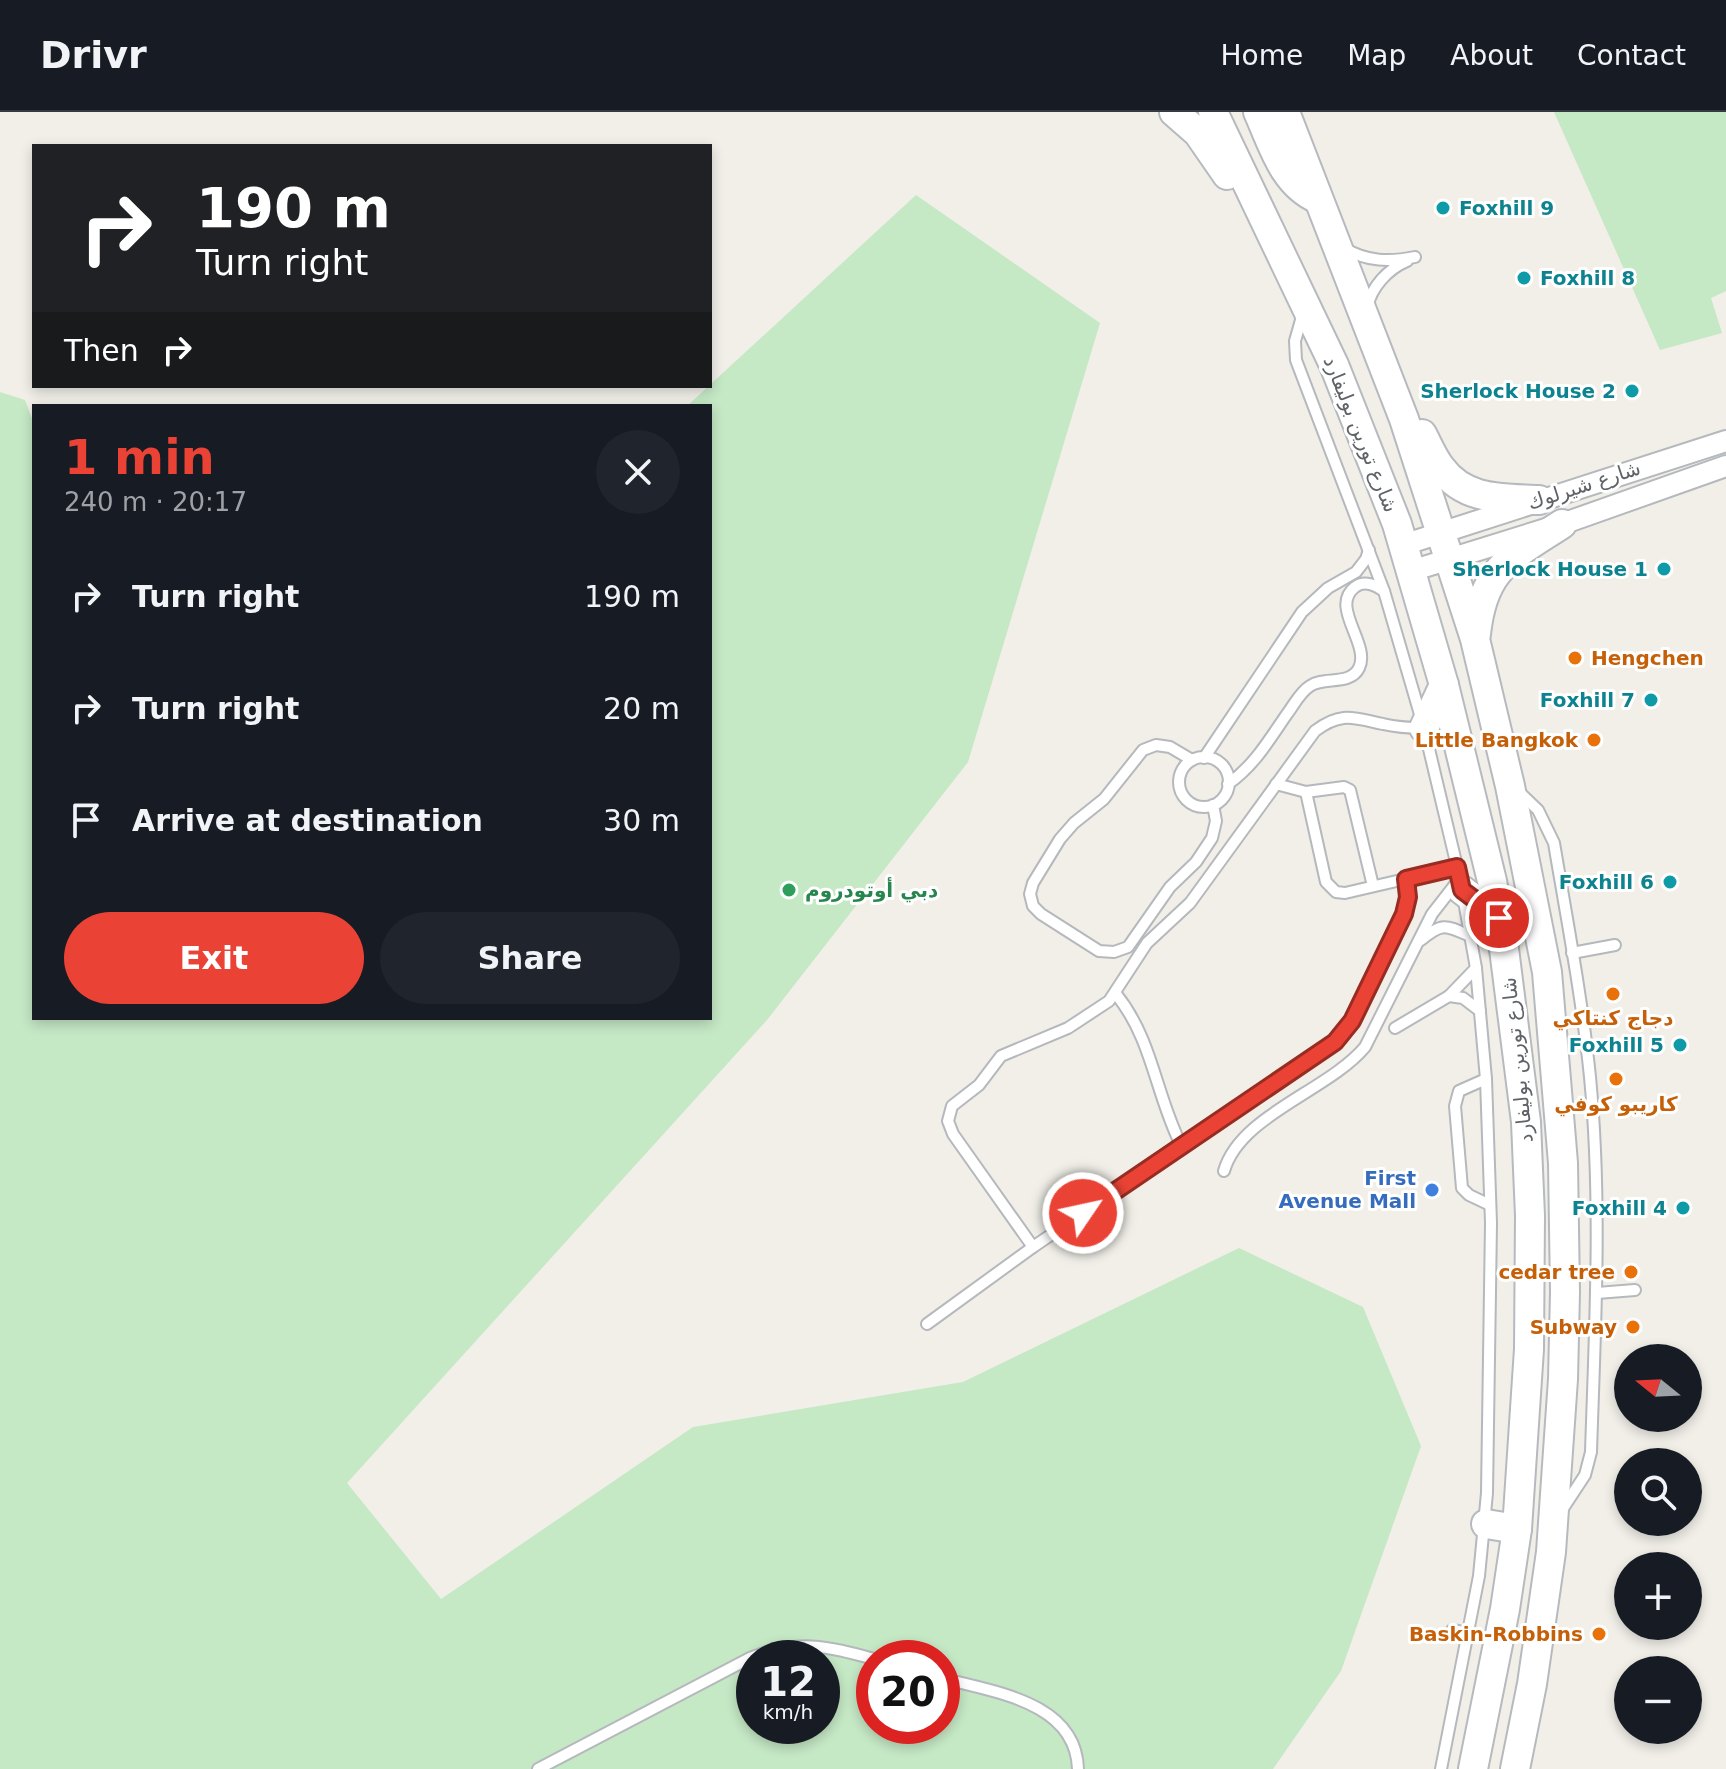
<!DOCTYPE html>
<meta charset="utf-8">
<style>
body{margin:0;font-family:"DejaVu Sans","Noto Naskh Arabic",sans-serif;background:#20242c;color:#f1f3f6;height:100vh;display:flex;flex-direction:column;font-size:30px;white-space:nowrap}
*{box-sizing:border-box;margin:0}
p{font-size:26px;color:#9ea1a6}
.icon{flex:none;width:44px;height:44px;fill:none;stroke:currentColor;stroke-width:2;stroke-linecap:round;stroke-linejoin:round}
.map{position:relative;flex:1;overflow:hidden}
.details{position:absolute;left:32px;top:292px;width:680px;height:616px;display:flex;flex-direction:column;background:#171b24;border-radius:0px;box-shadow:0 4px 12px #0003}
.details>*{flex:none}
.guide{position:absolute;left:32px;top:32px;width:680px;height:244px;border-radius:0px;box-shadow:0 4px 12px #0003;background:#202124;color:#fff;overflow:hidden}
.needle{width:52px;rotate:288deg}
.fabs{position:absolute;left:1614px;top:1232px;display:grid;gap:16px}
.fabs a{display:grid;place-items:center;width:88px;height:88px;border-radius:50%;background:#171b24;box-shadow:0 4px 12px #0003;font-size:40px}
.speed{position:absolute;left:736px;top:1528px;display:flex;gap:16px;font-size:40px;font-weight:700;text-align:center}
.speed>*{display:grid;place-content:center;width:104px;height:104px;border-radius:50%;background:#171b24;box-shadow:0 4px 12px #0003;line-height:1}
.speed small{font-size:20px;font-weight:400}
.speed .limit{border:12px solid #d22;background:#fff;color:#111}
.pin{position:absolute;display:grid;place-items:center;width:68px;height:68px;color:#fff;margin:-34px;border:4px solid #fff;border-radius:50%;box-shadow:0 2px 8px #0007}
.me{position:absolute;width:88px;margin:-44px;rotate:56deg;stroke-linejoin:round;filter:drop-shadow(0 0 6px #0008)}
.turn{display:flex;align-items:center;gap:28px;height:168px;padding:0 32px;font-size:36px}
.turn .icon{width:104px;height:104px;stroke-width:2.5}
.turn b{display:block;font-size:56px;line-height:68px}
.then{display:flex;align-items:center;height:76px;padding:0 32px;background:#0003;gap:16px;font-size:30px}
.round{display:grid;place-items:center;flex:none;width:84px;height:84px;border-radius:42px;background:#20242c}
.head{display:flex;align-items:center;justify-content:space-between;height:136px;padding:0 32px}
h1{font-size:48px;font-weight:700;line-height:60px;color:#ea4335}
.button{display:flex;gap:16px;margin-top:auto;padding:16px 32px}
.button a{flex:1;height:92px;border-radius:48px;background:#ea4335;color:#fff;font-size:32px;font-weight:700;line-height:92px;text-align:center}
.button a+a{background:#20242c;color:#f1f3f6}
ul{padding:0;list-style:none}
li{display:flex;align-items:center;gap:24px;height:112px;padding:0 32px}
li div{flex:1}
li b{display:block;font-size:30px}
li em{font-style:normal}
header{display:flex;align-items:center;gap:48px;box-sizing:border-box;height:112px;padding:0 40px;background:#171b24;border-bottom:2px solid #363941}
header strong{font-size:38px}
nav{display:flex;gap:44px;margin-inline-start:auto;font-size:28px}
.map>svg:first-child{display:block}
</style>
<header>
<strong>Drivr</strong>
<nav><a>Home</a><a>Map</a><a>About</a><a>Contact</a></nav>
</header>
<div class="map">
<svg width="1726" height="1657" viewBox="0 0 1726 1657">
<rect width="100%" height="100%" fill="#f1efe8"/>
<g fill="#c5e8c5" fill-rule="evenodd">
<polygon points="1554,0 1726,0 1726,179 1711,186 1722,221 1660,238"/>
<path d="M916,83L1100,211L968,650L767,908L347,1371L441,1487L693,1315L963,1270L1239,1136L1363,1195L1421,1334L1341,1559L1273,1657H0V280L25,288L34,312V906H710V294H687ZM754,1546H822V1614H754ZM874,1546H942V1614H874Z"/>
</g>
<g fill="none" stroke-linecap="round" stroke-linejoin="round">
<g stroke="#b5b8bc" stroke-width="14">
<g id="lane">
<path d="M1344,136C1367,150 1390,150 1415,145"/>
<path d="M1367,196C1371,175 1388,157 1407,149"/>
<polyline points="1303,201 1295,229 1296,248 1384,479 1424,616 1460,767 1476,856 1486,967 1491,1111 1487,1381 1479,1464 1441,1657"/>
<circle cx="1204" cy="670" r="25"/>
<polyline points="1204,646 1302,500 1328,476 1356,460 1366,447 1369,438"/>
<polyline points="1192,648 1170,635 1156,633 1143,638 1104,687 1074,711 1060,727 1033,771 1030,782 1033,794 1041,802 1099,839 1114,840 1128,835 1170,775 1196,750 1212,726 1216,709 1213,693"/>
<path d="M1228,672C1254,654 1269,628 1287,602C1294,593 1300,580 1310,574C1324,564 1350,574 1359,556C1371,532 1329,495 1355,475C1365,468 1375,473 1384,479"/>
<polyline points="1276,672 1306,680 1344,675 1350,678 1373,774"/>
<path d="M1517,678L1538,698L1554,731C1567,808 1582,886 1590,965C1602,1090 1595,1215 1591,1340L1585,1363L1562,1398"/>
<polyline points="1306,680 1326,770 1336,780 1345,781 1457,755"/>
<path d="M1421,828C1442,810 1446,813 1470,824"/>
<polyline points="1572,841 1615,833"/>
<path d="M1116,882C1153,928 1155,981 1181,1033"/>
<polyline points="1449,884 1463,886 1480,899"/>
<polyline points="1395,916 1449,884 1476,856"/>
<polyline points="1486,967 1459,979 1455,994 1462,1076 1469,1083 1490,1093"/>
<path d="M1224,1059C1240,1003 1328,979 1365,935L1432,802L1457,770"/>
<path d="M1033,1135L953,1022L948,1009L952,994L979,973L1001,944L1068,916L1109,889L1147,831L1190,791L1315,619C1341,599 1354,606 1383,612C1396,615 1409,616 1422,616"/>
<polyline points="1597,1181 1635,1178"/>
<polyline points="927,1212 1033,1135 1335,930 1352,909 1404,802 1408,785 1406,767"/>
<polyline points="1452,1518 1469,1521"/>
<path d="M942,1566C992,1580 1076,1589 1078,1657"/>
<path d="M538,1657L750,1546C798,1527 826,1534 874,1547"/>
</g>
</g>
<g stroke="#b5b8bc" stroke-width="24">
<g id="street">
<polyline points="1403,433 1726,329"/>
<polyline points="1411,459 1562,412 1726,354"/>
</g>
</g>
<g stroke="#b6babf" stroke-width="32">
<g id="secondary">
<polyline points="1174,0 1198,21 1227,63"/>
<polyline points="1213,0 1334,253 1397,412 1444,573 1492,769 1504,837 1526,1010 1530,1104 1529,1237 1517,1417 1505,1497 1473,1657"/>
<path d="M1258,0C1273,33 1283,72 1318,87"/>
<polyline points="1285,0 1404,307 1475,527 1510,674 1547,860 1563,1051 1565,1180 1563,1267 1551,1440 1532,1572 1515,1657"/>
<path d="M1422,322C1428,333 1433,346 1441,356C1465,389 1502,386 1539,388"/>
<path d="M1476,522C1483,456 1510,446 1562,412"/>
<polyline points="1424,616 1444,573"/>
<polyline points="1462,778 1499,806"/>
<polyline points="1486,1412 1517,1417"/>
</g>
</g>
<use href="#lane" stroke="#fff" stroke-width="10"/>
<use href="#street" stroke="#fff" stroke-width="20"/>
<use href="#secondary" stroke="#fff" stroke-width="28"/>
</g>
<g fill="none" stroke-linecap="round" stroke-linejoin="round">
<g stroke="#982c22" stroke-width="20">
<polyline id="route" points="1083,1101 1335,930 1352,909 1404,802 1408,785 1406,767 1457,755 1462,778 1499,806"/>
</g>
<use href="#route" stroke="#ea4335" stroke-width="14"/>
</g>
<g fill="#0f9aa8" stroke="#fff" stroke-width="3">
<circle cx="1443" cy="96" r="8"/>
<circle cx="1524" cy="166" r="8"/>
<circle cx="1632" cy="279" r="8"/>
<circle cx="1664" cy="457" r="8"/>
<circle cx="1651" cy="588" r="8"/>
<circle cx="1670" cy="770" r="8"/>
<circle cx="1680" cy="933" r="8"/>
<circle cx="1683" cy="1096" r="8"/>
</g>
<g fill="#e8710a" stroke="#fff" stroke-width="3">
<circle cx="1575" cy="546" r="8"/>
<circle cx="1594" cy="628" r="8"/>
<circle cx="1613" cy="882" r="8"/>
<circle cx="1616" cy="967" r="8"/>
<circle cx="1631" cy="1160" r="8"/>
<circle cx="1633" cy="1215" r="8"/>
<circle cx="1599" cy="1522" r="8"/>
</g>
<circle fill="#2e9e5b" stroke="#fff" stroke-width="3" cx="789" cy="778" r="8"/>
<circle fill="#3f7fe0" stroke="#fff" stroke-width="3" cx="1432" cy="1078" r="8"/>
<g text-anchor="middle" stroke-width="6" stroke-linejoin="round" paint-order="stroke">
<g font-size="20" font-weight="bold" fill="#0d838f" stroke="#fff" text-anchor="end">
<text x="1459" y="103" text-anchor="start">Foxhill 9</text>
<text x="1540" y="173" text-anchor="start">Foxhill 8</text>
<text x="1616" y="286">Sherlock House 2</text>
<text x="1648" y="464">Sherlock House 1</text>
<text x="1635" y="595">Foxhill 7</text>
<text x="1654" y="777">Foxhill 6</text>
<text x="1664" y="940">Foxhill 5</text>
<text x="1667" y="1103">Foxhill 4</text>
</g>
<g font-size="20" fill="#5f6368" stroke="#fff">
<text transform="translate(1361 322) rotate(68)" y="7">شارع تورين بوليفارد</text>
<text transform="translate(1584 373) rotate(-18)" y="7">شارع شيرلوك</text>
<text transform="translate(1517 948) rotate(-96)" y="7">شارع تورين بوليفارد</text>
</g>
<g font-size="20" font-weight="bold" fill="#c56008" stroke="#fff" text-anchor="end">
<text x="1591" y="553" text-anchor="start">Hengchen</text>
<text x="1578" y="635">Little Bangkok</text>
<text x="1613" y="913" text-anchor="middle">دجاج كنتاكي</text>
<text x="1616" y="999" text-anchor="middle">كاريبو كوفي</text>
<text x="1615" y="1167">cedar tree</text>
<text x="1617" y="1222">Subway</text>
<text x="1583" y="1529">Baskin-Robbins</text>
</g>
<g font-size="20" font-weight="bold" fill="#27864d" stroke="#fff" text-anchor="start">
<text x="805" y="785">دبي أوتودروم</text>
</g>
<g font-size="20" font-weight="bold" fill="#366cbe" stroke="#fff" text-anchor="end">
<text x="1416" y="1073">First<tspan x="1416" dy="23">Avenue Mall</tspan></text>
</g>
</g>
</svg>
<div class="fabs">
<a><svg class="needle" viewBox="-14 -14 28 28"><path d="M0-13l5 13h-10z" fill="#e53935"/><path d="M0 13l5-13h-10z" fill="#9ea1a6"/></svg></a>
<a><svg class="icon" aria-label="search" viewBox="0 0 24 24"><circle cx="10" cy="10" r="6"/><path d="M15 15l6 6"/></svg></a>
<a>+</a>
<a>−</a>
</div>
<div class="speed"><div>12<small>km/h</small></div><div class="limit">20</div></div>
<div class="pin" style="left:1499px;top:806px;background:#d93025"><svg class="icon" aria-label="arrive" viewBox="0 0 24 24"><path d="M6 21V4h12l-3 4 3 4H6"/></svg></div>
<svg class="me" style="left:1083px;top:1101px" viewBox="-20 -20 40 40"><circle r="17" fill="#ea4335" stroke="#fff" stroke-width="3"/><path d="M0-11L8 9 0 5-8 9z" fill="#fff"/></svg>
<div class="guide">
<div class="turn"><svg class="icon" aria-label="right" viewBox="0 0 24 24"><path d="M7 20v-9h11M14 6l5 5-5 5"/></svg><div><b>190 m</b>Turn right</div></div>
<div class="then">Then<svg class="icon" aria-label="right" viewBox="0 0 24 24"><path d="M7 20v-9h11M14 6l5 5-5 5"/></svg></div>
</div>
<section class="details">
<div class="head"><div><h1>1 min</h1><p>240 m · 20:17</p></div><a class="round"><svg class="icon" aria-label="close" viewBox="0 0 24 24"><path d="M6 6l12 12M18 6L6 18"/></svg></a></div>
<ul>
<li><svg class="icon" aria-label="right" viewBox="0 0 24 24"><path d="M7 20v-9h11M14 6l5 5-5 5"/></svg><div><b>Turn right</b></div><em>190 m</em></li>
<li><svg class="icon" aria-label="right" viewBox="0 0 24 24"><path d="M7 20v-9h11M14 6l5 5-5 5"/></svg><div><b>Turn right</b></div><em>20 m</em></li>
<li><svg class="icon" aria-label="arrive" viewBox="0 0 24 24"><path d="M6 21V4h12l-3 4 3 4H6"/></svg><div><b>Arrive at destination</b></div><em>30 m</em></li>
</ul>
<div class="button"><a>Exit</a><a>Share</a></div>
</section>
</div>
